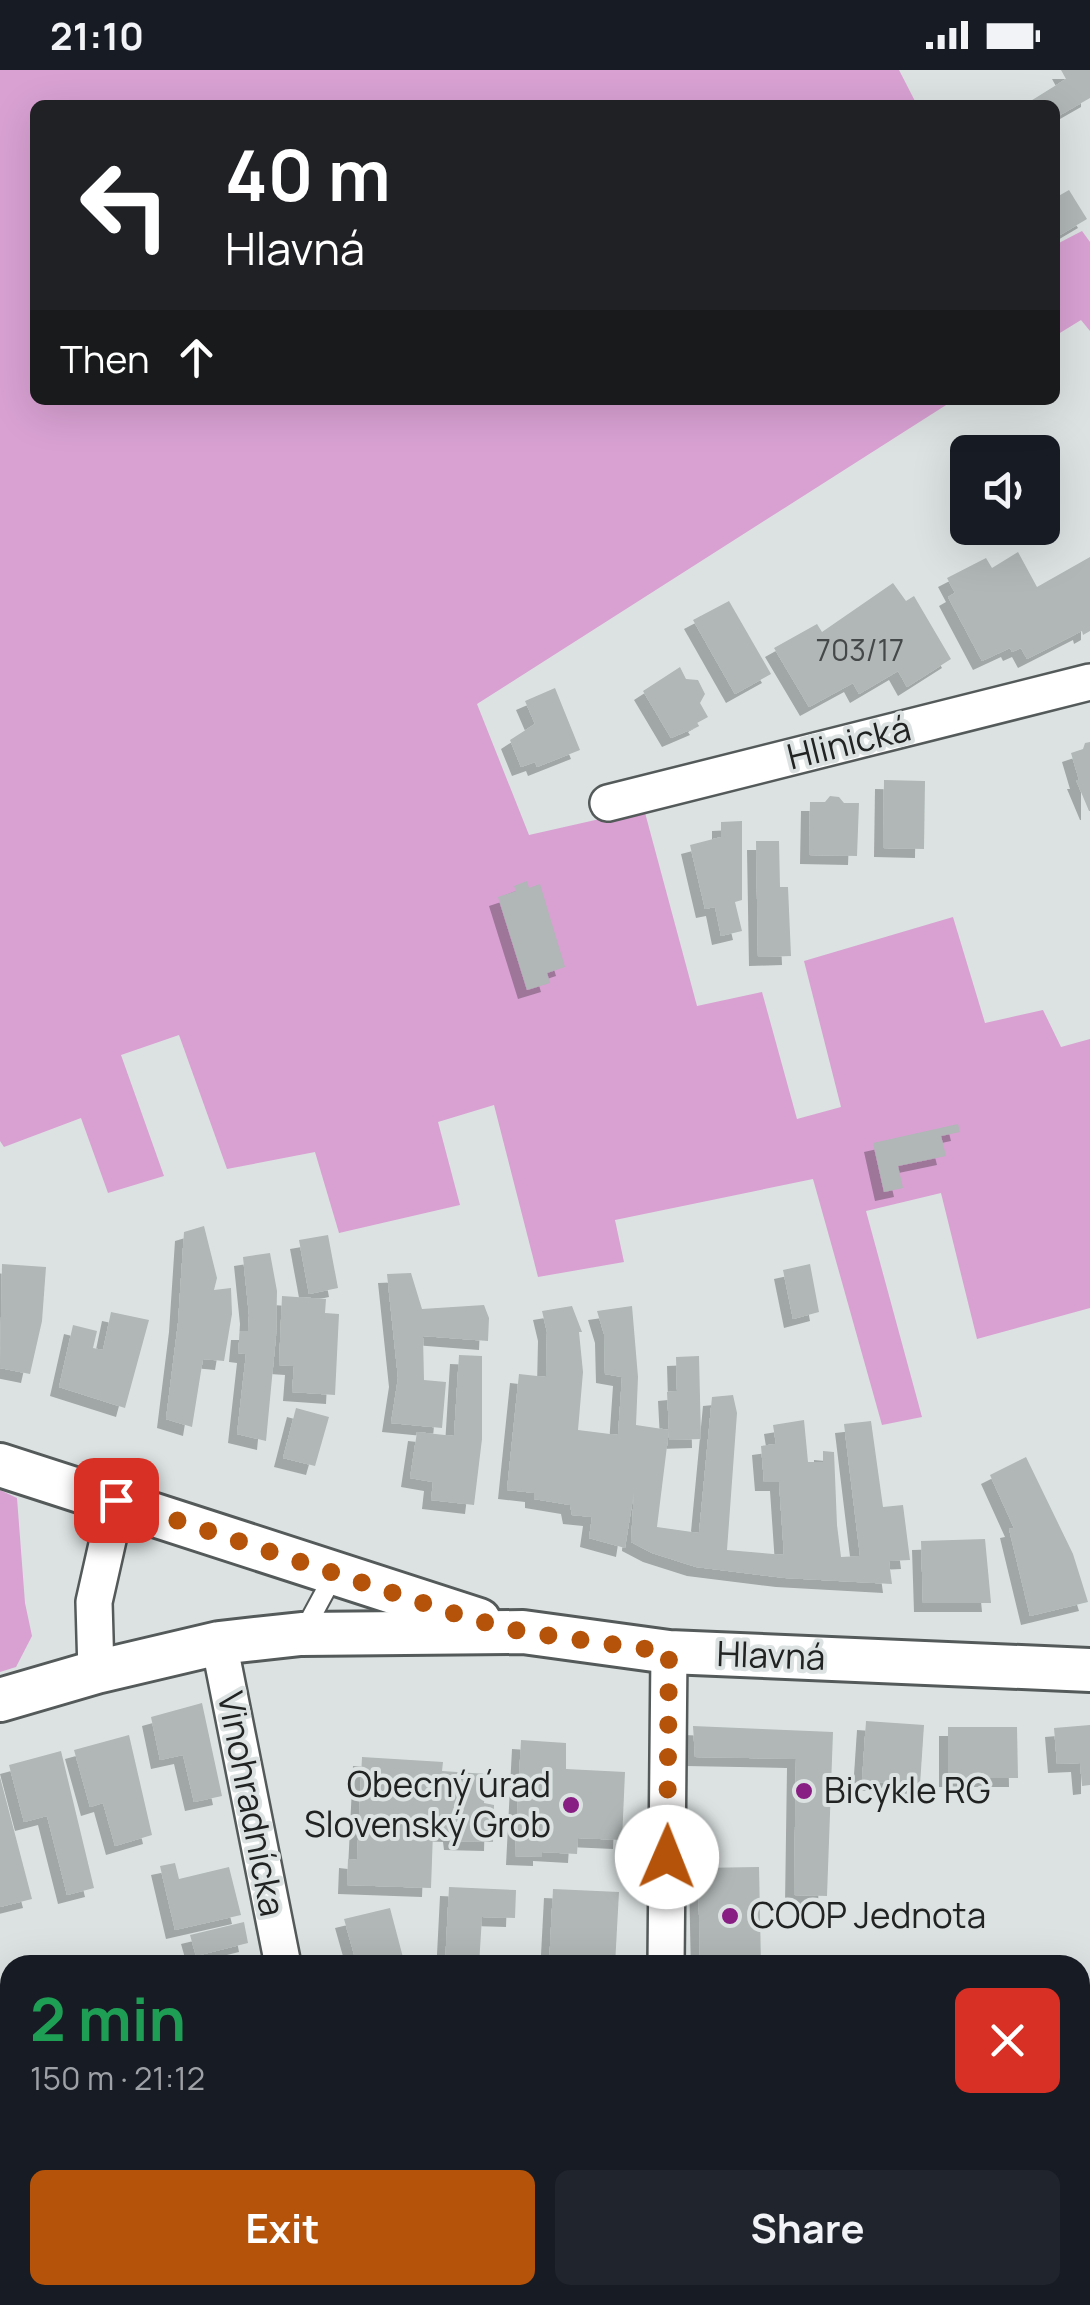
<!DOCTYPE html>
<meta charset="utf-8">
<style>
body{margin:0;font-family:Manrope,sans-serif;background:#20242c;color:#f1f3f6;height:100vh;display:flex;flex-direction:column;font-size:38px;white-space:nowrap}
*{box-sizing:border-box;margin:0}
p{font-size:32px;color:#9ea1a6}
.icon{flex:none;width:55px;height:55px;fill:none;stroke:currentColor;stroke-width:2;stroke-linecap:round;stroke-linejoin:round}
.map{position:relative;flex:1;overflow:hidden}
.panel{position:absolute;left:0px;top:1885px;width:1090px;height:350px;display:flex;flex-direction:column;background:#171b24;border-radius:30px 30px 0 0;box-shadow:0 10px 40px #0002}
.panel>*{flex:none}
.top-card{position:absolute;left:30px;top:30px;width:1030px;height:305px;border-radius:15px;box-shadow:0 10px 40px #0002;background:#202124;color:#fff;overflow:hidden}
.tools{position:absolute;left:950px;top:365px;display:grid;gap:20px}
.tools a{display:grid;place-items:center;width:110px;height:110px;border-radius:15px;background:#171b24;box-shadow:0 10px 40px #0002;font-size:50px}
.pin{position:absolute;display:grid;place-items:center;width:85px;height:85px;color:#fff;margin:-42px;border-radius:20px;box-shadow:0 5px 15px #0006}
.me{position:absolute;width:110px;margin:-55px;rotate:1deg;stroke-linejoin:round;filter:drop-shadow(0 0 8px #0008)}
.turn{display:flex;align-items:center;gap:35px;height:210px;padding:0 30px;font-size:45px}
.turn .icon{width:130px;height:130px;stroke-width:2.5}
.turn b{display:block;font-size:70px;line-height:85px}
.then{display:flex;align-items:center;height:95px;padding:0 30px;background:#0003;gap:20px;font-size:38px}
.round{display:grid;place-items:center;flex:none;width:105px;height:105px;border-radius:15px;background:#20242c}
.head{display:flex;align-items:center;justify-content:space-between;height:170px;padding:0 30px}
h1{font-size:60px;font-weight:700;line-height:75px;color:#1e9e55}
.cta{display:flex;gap:20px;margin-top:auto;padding:20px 30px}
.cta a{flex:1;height:115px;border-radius:15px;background:#b45309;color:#fff;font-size:40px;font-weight:700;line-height:115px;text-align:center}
.cta a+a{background:#20242c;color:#f1f3f6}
.status{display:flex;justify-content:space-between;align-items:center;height:70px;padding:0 50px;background:#171b24;direction:ltr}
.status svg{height:28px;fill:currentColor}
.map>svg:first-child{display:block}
</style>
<div class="status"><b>21:10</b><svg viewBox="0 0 49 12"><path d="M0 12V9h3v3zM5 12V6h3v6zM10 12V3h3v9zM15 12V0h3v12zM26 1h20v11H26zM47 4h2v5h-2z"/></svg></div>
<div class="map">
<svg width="1090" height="2235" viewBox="0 0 1090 2235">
<defs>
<filter id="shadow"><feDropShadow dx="-9" dy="9" stdDeviation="0" flood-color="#0004"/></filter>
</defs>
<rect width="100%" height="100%" fill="#dce2e2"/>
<g fill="#d8a1d2">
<polygon points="0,0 899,0 917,35 35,35 35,330 954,330 477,634 529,765 644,739 697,936 762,922 797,1049 841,1037 804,891 953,847 985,953 1043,940 1061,977 1090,969 1090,1238 977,1269 941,1123 866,1141 922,1347 882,1355 813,1109 615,1150 624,1192 538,1207 494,1035 438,1052 460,1135 339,1163 315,1082 227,1099 179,965 121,985 164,1106 108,1123 81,1048 4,1077 0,1071"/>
<polygon points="1082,161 1090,172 1090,261 1081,250 1055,266 1055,175"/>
<polygon points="0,1420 17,1428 25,1533 32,1566 16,1597 0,1602"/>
</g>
<g fill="#b0b7b6" filter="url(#shadow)">
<polygon points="1061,0 1090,0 1090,28 1055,48 1055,35 1029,32 1066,9"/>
<polygon points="1069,120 1087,149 1055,168 1055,128"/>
<polygon points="1018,482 1037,517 1090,487 1090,561 1083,565 1082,561 1027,589 1021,578 1012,582 1010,578 982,591 948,527 955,523 947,508 986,488 992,498"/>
<polygon points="893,513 906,531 914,526 951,589 907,617 898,601 859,624 853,613 809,637 774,578 817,554 822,562"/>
<polygon points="729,531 771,604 735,624 693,550"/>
<polygon points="680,597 686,609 698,610 705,624 700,633 708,647 697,653 699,656 671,668 643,621"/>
<polygon points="555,618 580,680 537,697 535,692 521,697 510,670 535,654 525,631"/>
<polygon points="1090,672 1090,741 1089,741 1076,710 1079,710 1071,683 1083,679 1085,673"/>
<polygon points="884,710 925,711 924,779 883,778"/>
<polygon points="830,726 839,727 844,733 859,733 857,786 809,785 810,732 825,732"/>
<polygon points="742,751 742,830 735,832 742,861 721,866 715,837 705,839 690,775 721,767 721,752"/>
<polygon points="756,771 779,771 780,817 788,817 791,886 758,887"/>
<polygon points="527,811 529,818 540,814 565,897 547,903 550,913 527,920 498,827 516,821 514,816"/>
<polygon points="958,1054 960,1062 941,1066 946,1086 898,1096 903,1118 884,1122 873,1073"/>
<polygon points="204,1156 217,1208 214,1220 231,1218 232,1244 224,1291 203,1289 192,1357 166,1349 178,1253 184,1162"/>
<polygon points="328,1165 338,1218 309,1224 299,1170"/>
<polygon points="270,1183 277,1221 276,1266 266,1371 237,1364 246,1284 238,1283 240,1261 248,1261 249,1245 243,1187"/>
<polygon points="2,1194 46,1197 42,1251 30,1304 0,1298"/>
<polygon points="810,1194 819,1242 793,1249 783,1200"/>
<polygon points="411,1203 422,1239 484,1235 489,1248 488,1271 423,1266 424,1310 446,1312 442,1358 391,1353 398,1308 387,1204"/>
<polygon points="282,1226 326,1229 325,1243 339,1244 335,1325 292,1322 294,1296 279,1295"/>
<polygon points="572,1236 582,1262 579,1262 583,1302 578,1360 618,1365 622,1307 605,1304 604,1264 597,1241 632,1236 638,1307 636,1355 669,1360 667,1322 677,1321 676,1287 699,1286 701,1369 669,1370 669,1360 657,1457 699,1463 712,1327 733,1325 737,1343 727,1480 784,1485 779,1412 764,1412 761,1376 776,1374 773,1355 804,1350 808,1392 823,1392 823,1381 834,1382 837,1455 841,1487 860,1486 844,1354 871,1351 883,1437 903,1435 910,1490 889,1491 892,1514 785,1508 696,1497 652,1483 631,1472 634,1422 625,1478 589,1468 592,1447 572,1445 570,1435 534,1429 534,1423 507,1420 519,1304 546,1307 547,1262 542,1241"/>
<polygon points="111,1242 149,1250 125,1338 59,1317 73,1255 97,1261 93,1278 103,1280"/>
<polygon points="459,1285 482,1286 482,1369 474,1435 431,1430 433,1412 410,1408 417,1362 454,1366"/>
<polygon points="296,1338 329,1347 315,1396 283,1388"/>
<polygon points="1026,1387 1073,1484 1088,1532 1030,1546 1009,1459 1014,1458 990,1405"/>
<polygon points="985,1469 991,1533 923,1533 921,1471"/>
<polygon points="202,1633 222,1726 194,1732 183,1685 160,1690 151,1647"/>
<polygon points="866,1651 924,1655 920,1715 862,1711"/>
<polygon points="1090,1655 1090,1715 1082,1716 1080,1693 1057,1694 1054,1658"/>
<polygon points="693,1656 833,1662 827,1826 794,1825 796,1689 695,1687"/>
<polygon points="948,1657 1017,1657 1018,1708 948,1708"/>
<polygon points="129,1665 152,1765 115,1776 103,1733 90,1737 74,1680"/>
<polygon points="521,1670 566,1673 566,1699 625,1702 622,1770 578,1768 577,1784 542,1782 542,1787 515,1786"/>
<polygon points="61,1681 94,1818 67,1825 47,1746 24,1752 9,1695"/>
<polygon points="362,1687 443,1692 442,1701 487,1704 484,1733 494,1735 493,1772 453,1771 452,1763 433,1762 431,1818 347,1815 348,1789 357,1790"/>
<polygon points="0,1707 32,1829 0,1837"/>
<polygon points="175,1793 179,1809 229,1797 241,1845 175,1860 160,1796"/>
<polygon points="759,1797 761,1895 700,1895 698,1798"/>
<polygon points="449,1817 516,1820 515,1848 482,1847 479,1895 445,1895"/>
<polygon points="553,1819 619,1822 615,1895 549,1895"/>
<polygon points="390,1838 405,1895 357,1895 344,1849"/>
<polygon points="244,1852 248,1873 196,1886 190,1865"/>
<polygon points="1084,1905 1090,1927 1090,1980 1080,1983 1080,1906"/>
<polygon points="1090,2082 1090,2155 1082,2157 1080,2085"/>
<polygon points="46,2225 148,2225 150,2229 139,2235 51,2235"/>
<polygon points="289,2225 322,2225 324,2234 291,2235"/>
<polygon points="515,2225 607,2225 610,2235 517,2235"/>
</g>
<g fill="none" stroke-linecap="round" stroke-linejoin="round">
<g stroke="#545959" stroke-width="22">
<polyline id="service" points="302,1564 335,1503"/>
</g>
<g stroke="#545959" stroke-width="40">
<g id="minor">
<polyline points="608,733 1090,612"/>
<polyline points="219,1573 283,1895"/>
<polyline points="96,1602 94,1532 117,1430"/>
<polyline points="666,1895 669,1582"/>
<polyline points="1080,2016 1090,2013"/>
<polyline points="476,2225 478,2235"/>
<polyline points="848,2225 850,2235"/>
<polyline points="199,2235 205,2225"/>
</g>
</g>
<g stroke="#545959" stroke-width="48">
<g id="tertiary">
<polyline points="0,1395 479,1550"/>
<polyline points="0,1630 96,1602 219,1573 301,1564 523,1562 669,1582 1090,1600"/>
</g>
</g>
<use href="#service" stroke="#fff" stroke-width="18"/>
<use href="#minor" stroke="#fff" stroke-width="35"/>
<use href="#tertiary" stroke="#fff" stroke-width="42"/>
</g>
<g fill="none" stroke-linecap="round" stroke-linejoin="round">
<polyline stroke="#b45309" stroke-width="18" stroke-dasharray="0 32.4" points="116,1430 468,1548 523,1562 669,1582 667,1787"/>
</g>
<g fill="#881e84" stroke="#dce2e2" stroke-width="4">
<circle cx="804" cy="1721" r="10"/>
<circle cx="571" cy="1735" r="10"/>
<circle cx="730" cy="1846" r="10"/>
</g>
<g text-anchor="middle" stroke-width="8" stroke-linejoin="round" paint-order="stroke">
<g font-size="30" fill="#454848">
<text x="860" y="591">703/17</text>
</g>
<g font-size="35" fill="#212323" stroke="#dce2e2">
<text transform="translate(849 673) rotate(-14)" y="12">Hlinická</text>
<text transform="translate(771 1586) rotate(2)" y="12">Hlavná</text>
<text transform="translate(251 1734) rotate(79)" y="12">Vinohradnícka</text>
</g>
<g font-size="35" fill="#212323" stroke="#dce2e2" text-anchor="start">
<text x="551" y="1727" text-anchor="end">Obecný úrad<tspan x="551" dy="40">Slovenský Grob</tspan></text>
<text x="824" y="1733">Bicykle RG</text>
<text x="750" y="1858">COOP Jednota</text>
</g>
</g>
</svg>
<div class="tools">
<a><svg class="icon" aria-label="sound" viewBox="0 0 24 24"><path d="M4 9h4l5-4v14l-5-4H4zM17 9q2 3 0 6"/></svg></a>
</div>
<div class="pin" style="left:116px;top:1430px;background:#d93025"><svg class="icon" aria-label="arrive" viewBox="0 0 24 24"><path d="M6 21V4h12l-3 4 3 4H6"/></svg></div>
<svg class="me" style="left:667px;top:1787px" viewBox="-20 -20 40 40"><circle r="19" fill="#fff"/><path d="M0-13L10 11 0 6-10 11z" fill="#b45309"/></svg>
<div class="top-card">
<div class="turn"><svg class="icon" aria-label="left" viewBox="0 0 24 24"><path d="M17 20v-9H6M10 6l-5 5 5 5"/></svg><div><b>40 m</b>Hlavná</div></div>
<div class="then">Then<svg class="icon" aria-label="ahead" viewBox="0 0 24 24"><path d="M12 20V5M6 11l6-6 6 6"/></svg></div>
</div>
<section class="panel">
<div class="head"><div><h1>2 min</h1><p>150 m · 21:12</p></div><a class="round" style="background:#d93025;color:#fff"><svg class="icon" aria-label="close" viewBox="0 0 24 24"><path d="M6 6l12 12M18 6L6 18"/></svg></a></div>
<div class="cta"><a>Exit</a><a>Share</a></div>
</section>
</div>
